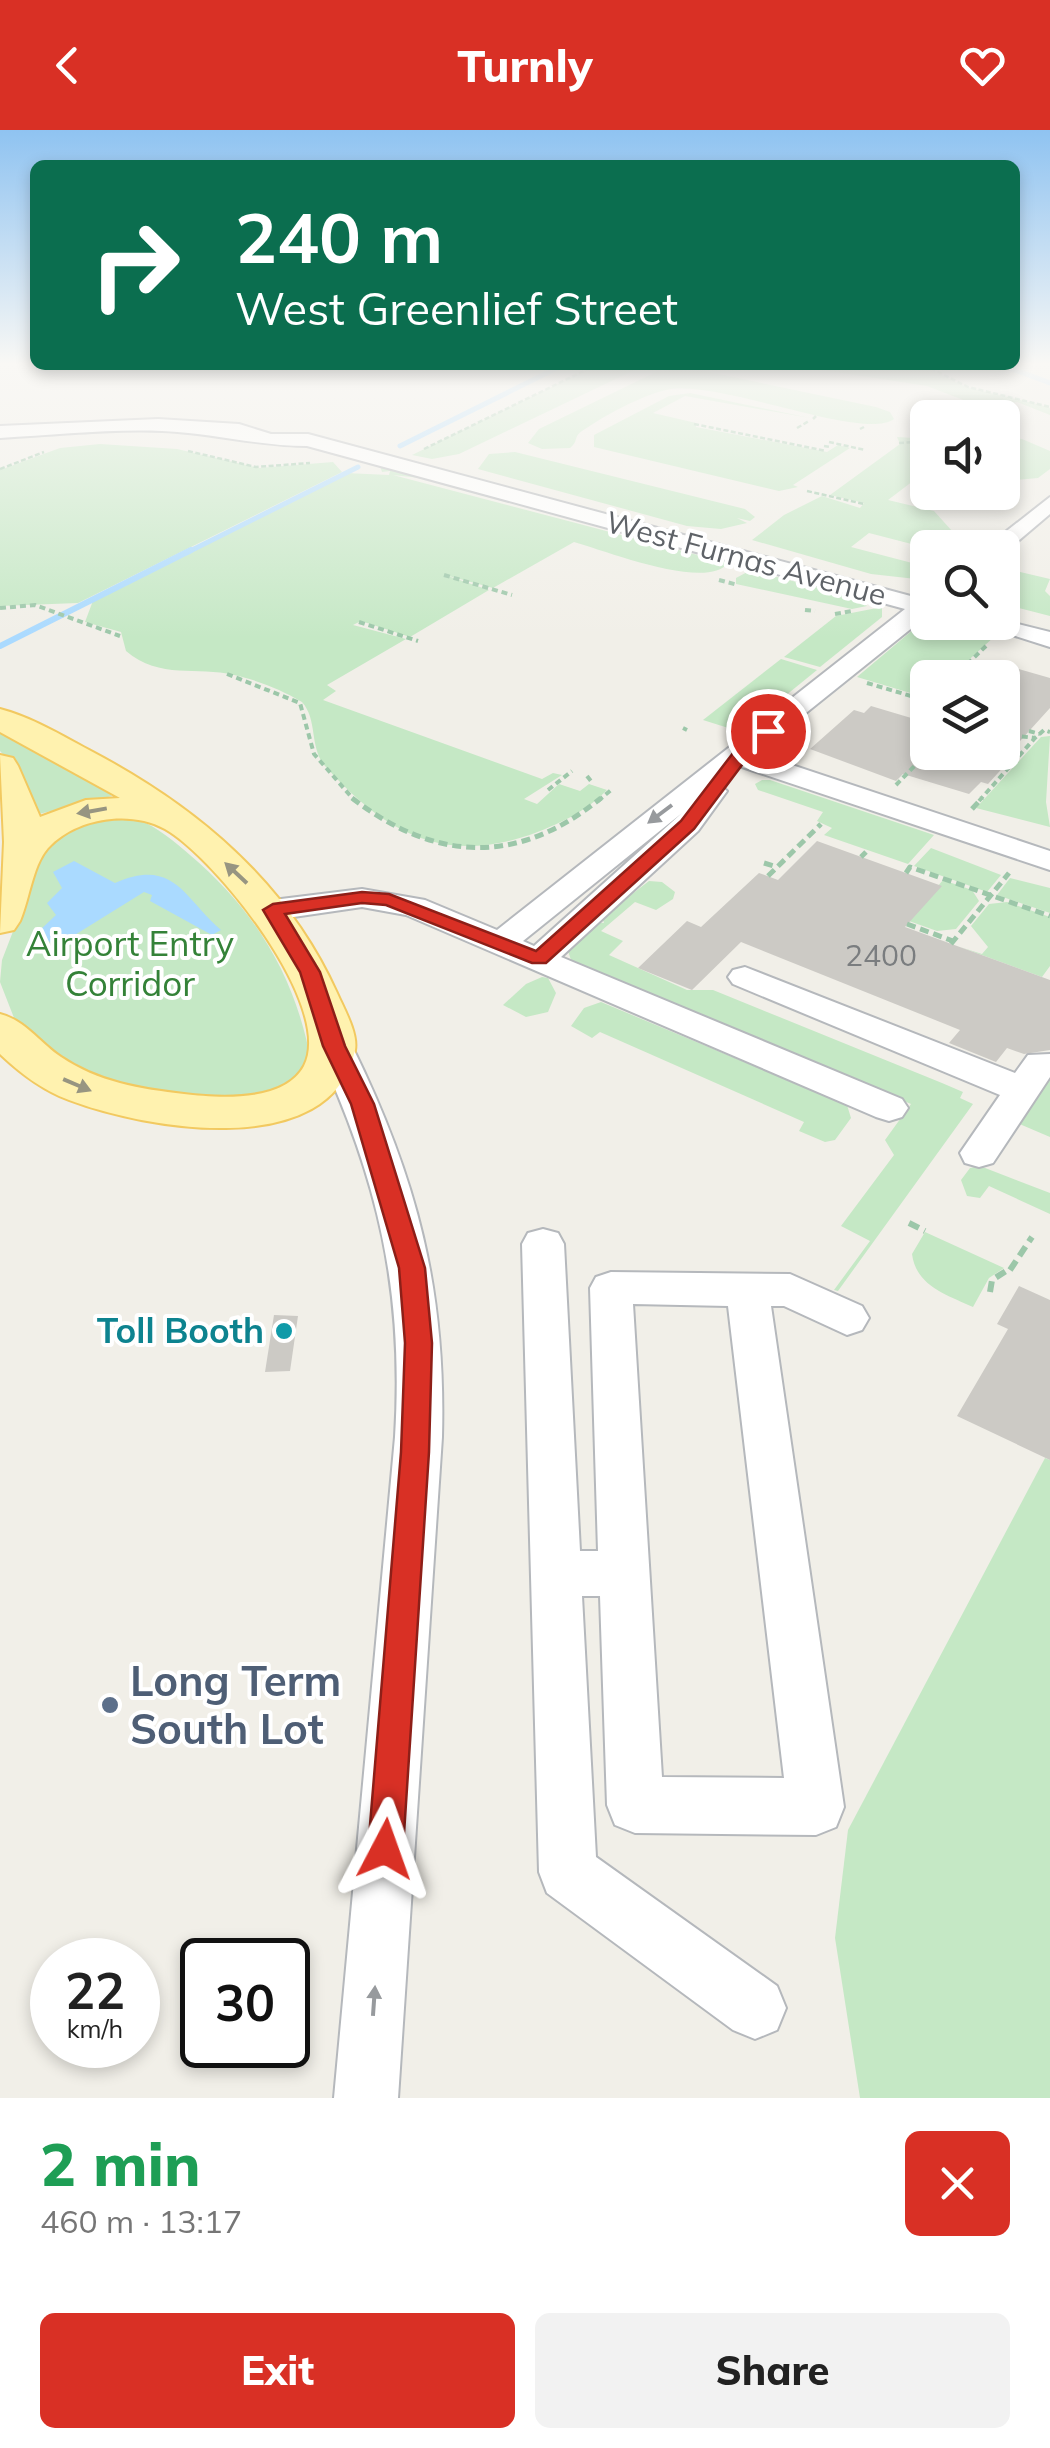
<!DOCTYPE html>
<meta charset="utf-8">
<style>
body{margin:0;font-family:Mulish,sans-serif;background:#f2f2f2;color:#222;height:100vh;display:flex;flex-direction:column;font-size:38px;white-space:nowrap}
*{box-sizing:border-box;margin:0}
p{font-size:32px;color:#767676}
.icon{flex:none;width:55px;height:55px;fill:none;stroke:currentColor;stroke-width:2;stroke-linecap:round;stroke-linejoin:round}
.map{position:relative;height:1968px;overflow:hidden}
.panel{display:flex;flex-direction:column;background:#fff;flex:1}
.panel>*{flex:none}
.guide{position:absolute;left:30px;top:30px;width:990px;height:210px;border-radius:15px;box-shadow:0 5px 15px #0003;background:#0b6e4f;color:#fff;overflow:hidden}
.buttons{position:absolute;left:910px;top:270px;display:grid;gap:20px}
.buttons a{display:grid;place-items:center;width:110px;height:110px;border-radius:15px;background:#fff;box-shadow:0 5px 15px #0003;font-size:50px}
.speed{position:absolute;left:30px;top:1808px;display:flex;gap:20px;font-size:50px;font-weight:700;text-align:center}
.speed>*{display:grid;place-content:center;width:130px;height:130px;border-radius:50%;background:#fff;box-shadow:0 5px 15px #0003;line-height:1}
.speed small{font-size:25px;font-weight:400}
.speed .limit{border:5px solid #111;border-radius:15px;background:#fff;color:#111}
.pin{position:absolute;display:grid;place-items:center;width:85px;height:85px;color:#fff;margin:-42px;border:5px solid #fff;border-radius:50%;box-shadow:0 2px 10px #0007}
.me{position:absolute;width:110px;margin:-55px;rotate:4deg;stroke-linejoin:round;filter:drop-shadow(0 0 8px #0008)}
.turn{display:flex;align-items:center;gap:35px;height:210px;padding:0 40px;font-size:45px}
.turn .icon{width:130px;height:130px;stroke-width:2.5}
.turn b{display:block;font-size:70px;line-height:85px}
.round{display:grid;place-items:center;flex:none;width:105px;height:105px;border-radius:15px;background:#f2f2f2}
.head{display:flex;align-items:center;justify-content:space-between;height:170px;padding:0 40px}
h1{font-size:60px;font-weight:800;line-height:75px;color:#1e9e55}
.action{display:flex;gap:20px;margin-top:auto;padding:20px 40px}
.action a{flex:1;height:115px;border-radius:15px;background:#d93025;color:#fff;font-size:40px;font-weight:800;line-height:115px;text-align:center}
.action a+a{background:#f2f2f2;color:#222}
header{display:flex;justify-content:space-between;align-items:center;height:130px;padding:0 40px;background:#d93025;color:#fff;font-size:45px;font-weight:800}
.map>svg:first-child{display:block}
</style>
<header><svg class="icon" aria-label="back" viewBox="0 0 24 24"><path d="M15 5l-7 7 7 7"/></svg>Turnly<svg class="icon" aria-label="heart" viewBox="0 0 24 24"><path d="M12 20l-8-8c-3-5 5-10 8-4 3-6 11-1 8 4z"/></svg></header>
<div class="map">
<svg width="1050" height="1968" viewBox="0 0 1050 1968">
<rect width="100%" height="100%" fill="#f1efe8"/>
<g fill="#c5e8c5">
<polygon points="597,235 645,235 459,324 432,329 412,325"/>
<polygon points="790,235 921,235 966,257 1041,275 1050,278 1050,285 1017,272 984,278 927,256"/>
<path d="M672,240L704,241L876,277L890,282L894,289C862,312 718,248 666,260C640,266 604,286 582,301C573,307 579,311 570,318L542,319L528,313L539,299L656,242Z"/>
<polygon points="690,263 810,288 685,266 653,283 696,293 696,297 827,322 838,315 850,318 793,355 798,357 779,361 594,317 594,305 669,266"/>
<polygon points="920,294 927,296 927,354 913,351 888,370 934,381 962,412 956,417 927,418 869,403 851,417 916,434 927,431 927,440 916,449 871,444 752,410 784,385 822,366 860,378 864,373 830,365 900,314 897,307 914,308 920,302 911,299"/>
<polygon points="1003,307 1022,309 1050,321 1050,339 1038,348 1003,351"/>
<polygon points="100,314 177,319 259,338 333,332 342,342 78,473 0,476 0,340 60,318"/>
<polygon points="515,322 745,379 755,387 750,391 737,388 747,393 721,399 687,396 478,339 489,324"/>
<path d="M380,336L727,430L420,348L393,345L728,433C707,461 606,421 574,412L493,458L445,445L489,460L410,507L361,491L353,495L406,509L327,555L336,561L323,570L542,649L553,643L562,645L524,669L537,674L559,654L580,661L589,654L607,660C585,682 563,692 535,703C445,736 386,704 325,636C309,617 318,590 302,572C282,560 257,550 234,545C197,536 160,550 126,521L121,502L85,492L94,468L346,343L389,345L390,341L382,342Z"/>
<polygon points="751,440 854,467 867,476 852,479 736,454 736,448"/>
<polygon points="1016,441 1050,449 1045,461 1050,466 1050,486 1003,474 1003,452"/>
<polygon points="882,477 882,487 820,537 784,527 836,486"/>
<polygon points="927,488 928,492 946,493 995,506 950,547 928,548 927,568 857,547"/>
<polygon points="781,529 817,540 741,602 703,590"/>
<polygon points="0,601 99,656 112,666 39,684 20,643 0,621"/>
<polygon points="1050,606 1046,672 1050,697 976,678 1041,607"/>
<polygon points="762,650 770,650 934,705 908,734 824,705 832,698 817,691 823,682 758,660 755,654"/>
<path d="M101,685C113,687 128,686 139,690C157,697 175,712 190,725C255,780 296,847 311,932L278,966L179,970L88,949L16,893L0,852L2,830L42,726L55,703Z"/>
<polygon points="931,718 1001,745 987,762 914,736"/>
<polygon points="1010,748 1050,758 1050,783 997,765"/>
<polygon points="943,750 972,760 979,771 956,799 937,801 909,791"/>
<polygon points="649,751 662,752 675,762 673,769 656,780 635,772 601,801 623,811 609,825 687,860 713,860 942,953 963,962 960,968 973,974 838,1161 834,1160 870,1111 841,1096 894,1025 885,1010 911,974 571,830 567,818 596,792 604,793 602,787"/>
<polygon points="1007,772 1050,787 1050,836 1042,847 960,817 982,824 988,817 971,796 989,774"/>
<polygon points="542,847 548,848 556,863 548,882 526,887 503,875 526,854"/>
<polygon points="601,872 847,975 851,988 835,1010 825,1012 799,1001 804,992 600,902 592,908 571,896 584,878"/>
<polygon points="1050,940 1050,1007 1015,992"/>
<polygon points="980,1036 1050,1063 1050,1084 989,1056 980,1068 967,1066 961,1050 970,1038"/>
<path d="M925,1102L1004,1138L989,1148L973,1177C947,1165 916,1156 912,1124Z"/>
<polygon points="1045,1328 1050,1330 1050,1968 860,1968 835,1808 848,1700"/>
</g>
<path fill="#aadaff" d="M74,731L115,753C175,727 184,769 221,800L212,805L150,771L152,765L144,762L57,816L39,806V801L56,785L47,773L62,758L53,742Z"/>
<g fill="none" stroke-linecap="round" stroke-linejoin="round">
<g stroke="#aadaff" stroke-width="5">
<polyline points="1002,235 1050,253"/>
<polyline points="400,316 563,235"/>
<polyline points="186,423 358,337"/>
</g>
<polyline stroke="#aadaff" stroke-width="6" points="0,516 191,420"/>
</g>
<g fill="#cccac5">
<polygon points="1012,537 1050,548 1050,578 1001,632 1007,633 988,654 981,652 969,664 903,644 896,651 810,619 854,580 864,583 871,576 928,593 928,622 1002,622 1002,547"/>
<polygon points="817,711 942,756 905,797 1050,850 1050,920 1024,924 1007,918 996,932 949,913 960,900 741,812 692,860 638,838 687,791 701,797 759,743 778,750"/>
<polygon points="1019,1156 1050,1170 1050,1330 957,1286 1008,1199 997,1194"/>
<polygon points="274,1185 298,1186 290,1241 265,1242"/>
</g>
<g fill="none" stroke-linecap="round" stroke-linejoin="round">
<g stroke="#b5b8bc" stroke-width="4">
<g id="minor">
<path d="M158,289L239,294L271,304H308L918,468L928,465V485L756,623L1050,721V740L739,636L718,654L727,661L698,701L561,827L902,969L908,978L902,987L889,991L876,987L406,785L362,777L273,790L257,780L273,770L362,759L425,770L497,800L905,479L307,316C258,316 212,303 162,301C109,299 54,305 0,308V296ZM682,683L534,816L523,811Z"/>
<polygon points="1050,367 1050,384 1004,423 1002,418 985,418"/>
<polygon points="1002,490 1050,502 1050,517 971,492"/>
<polygon points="745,837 1015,943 1028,925 1050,924 1050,947 993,1033 979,1037 965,1033 960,1023 1000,965 733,854 728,847 733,840"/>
<path d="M334,904L347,908L352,916C417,1048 446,1160 442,1307L398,1968H334L395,1307C404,1160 378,1048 316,916L321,908Z"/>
<path d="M543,1099L558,1103L564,1114L580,1421H598L590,1158L596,1147L611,1142L790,1144L862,1176L869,1188L862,1200L847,1205L784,1176H771L844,1677L836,1697L816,1705L635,1703L615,1695L607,1675L600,1466H582L596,1727L777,1856L786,1878L777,1900L755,1909L733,1900L547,1763L539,1742L522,1114L528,1103ZM633,1174L728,1176L784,1648L662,1647Z"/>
</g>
</g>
<g stroke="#f2c960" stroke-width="4">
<path id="major" d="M0,579C31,587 61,605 89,620C196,676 287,752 337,863C344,879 358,903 355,920C332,1032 145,999 69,970C42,960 20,943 0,924V884C25,890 40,913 61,927C98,952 140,959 184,964C218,968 284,973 304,936C335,877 216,728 165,699C130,680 79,688 51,715C33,731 30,768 20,791L14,800L0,803L4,712L0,625L13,628L18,636L40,687L86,670L120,668L0,602Z"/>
</g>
<g stroke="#9cc7a9" stroke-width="2.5" stroke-dasharray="5 2.5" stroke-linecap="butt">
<polyline points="924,235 968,257 1050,277"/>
<polyline points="813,289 816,286"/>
<polyline points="694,294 826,321"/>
<polyline points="797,298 809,291"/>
<polyline points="860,299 864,297"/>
<polyline points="911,300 928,303"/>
<polyline points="829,312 865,320"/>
<polyline points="899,313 928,311"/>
<polyline points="824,316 831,317"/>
<polyline points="424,319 596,235"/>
<polyline points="188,321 256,337 310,333"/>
<polyline points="0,339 44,322"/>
<polyline points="807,361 864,374"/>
</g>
<g stroke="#9cc7a9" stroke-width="4" stroke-dasharray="6 4" stroke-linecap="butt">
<polyline points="444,445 512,465"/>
<polyline points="719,450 738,455"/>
<polyline points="0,478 35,475 120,506"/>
<polyline points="805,480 815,481"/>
<polyline points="835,484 852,481"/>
<polyline points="359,492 418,511"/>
<polyline points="227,544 300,573 314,624 355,671"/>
<polyline points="953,548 988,514"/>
<polyline points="867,553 928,571"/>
<polyline points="683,598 687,600"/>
<polyline points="1029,601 1040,604"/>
<polyline points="1002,604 1035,608"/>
<polyline points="587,646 591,651"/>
<polyline points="896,655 928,622"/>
<polyline points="548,660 572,641"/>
<polyline points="598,671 611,660"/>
<polyline points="979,671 1035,608 1044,600 1050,602"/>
</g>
<g stroke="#9cc7a9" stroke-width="5" stroke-dasharray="9 5" stroke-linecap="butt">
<path d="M352,668C435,732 518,736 601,668"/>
<polyline points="972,679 982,668"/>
<polyline points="861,727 866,722"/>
<polyline points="764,733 777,737"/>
<polyline points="906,743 910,737 1050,786"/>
<polyline points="768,746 821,694"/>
<polyline points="907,794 953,811"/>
<polyline points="951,814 1009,743"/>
</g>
<g stroke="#9cc7a9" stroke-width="6" stroke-dasharray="11 6" stroke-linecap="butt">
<polyline points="909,1093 925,1101"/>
<polyline points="1010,1140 1032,1107"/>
<polyline points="990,1162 992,1150 1009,1139"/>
</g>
<use href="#minor" fill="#fff" fill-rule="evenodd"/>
<use href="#major" fill="#fff2af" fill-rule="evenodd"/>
</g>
<defs><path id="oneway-solid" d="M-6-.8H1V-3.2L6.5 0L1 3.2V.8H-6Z" transform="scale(2.5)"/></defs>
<g fill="#979581">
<use href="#oneway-solid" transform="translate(92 681) rotate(170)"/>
<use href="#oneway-solid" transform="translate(236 743) rotate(-137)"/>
<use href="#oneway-solid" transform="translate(77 955) rotate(23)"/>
</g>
<g fill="#979a9d">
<use href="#oneway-solid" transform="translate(660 684) rotate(143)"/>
<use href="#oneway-solid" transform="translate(374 1871) rotate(-86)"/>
</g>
<linearGradient id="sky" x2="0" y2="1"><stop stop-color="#8fc3f1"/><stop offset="0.46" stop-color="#f9f8f5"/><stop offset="1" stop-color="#f9f8f5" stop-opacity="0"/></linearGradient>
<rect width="1050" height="508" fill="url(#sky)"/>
<polygon fill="#d93025" stroke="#8d1f18" stroke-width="2.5" points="762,598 776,601 745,631 694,699 546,833 532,833 386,775 362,773 285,784 320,842 345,916 374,974 425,1138 432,1213 429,1322 403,1719 398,1731 385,1736 373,1731 368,1719 401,1322 405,1213 399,1138 351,974 323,916 300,842 263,780 273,774 362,762 389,764 536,821 681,691 733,623"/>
<circle fill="#0f9aa8" stroke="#fff" stroke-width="4" cx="284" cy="1201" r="10"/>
<circle fill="#5c6f8a" stroke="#fff" stroke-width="4" cx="110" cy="1575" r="10"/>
<g text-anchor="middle" stroke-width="8" stroke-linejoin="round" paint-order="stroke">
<g font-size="30" fill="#5f6368" stroke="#fff">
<text transform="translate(746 429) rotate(15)" y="10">West Furnas Avenue</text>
</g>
<g font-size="30" fill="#7a7d7f">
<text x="881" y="836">2400</text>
</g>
<g font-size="35" fill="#348238" stroke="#fff">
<text x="130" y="826">Airport Entry<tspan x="130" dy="40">Corridor</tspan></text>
</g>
<g font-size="35" font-weight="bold" fill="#0d838f" stroke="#fff" text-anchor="end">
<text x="264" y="1213">Toll Booth</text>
</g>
<g font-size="42" font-weight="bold" fill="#4e5e75" stroke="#fff" text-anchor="start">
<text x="130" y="1566">Long Term<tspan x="130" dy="48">South Lot</tspan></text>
</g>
</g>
</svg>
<div class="buttons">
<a><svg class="icon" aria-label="sound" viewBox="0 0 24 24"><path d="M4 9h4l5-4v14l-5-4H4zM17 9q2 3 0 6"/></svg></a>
<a><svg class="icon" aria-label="search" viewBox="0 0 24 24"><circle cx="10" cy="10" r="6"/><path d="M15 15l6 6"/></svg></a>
<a><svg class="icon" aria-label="layers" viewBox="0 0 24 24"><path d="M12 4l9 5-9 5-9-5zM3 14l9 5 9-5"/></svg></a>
</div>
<div class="speed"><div>22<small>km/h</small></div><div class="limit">30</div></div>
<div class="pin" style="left:768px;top:601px;background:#d93025"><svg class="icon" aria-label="arrive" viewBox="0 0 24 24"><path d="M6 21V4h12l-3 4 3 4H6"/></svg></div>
<svg class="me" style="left:385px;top:1719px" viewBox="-20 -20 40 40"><path d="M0-17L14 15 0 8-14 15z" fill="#d93025" stroke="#fff" stroke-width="4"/></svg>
<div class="guide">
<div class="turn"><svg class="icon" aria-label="right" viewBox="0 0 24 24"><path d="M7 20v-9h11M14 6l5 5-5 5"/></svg><div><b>240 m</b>West Greenlief Street</div></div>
</div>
</div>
<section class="panel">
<div class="head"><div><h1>2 min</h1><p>460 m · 13:17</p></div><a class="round" style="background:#d93025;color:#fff"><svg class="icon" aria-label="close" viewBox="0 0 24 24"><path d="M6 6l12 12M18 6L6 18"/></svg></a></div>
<div class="action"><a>Exit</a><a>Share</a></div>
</section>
